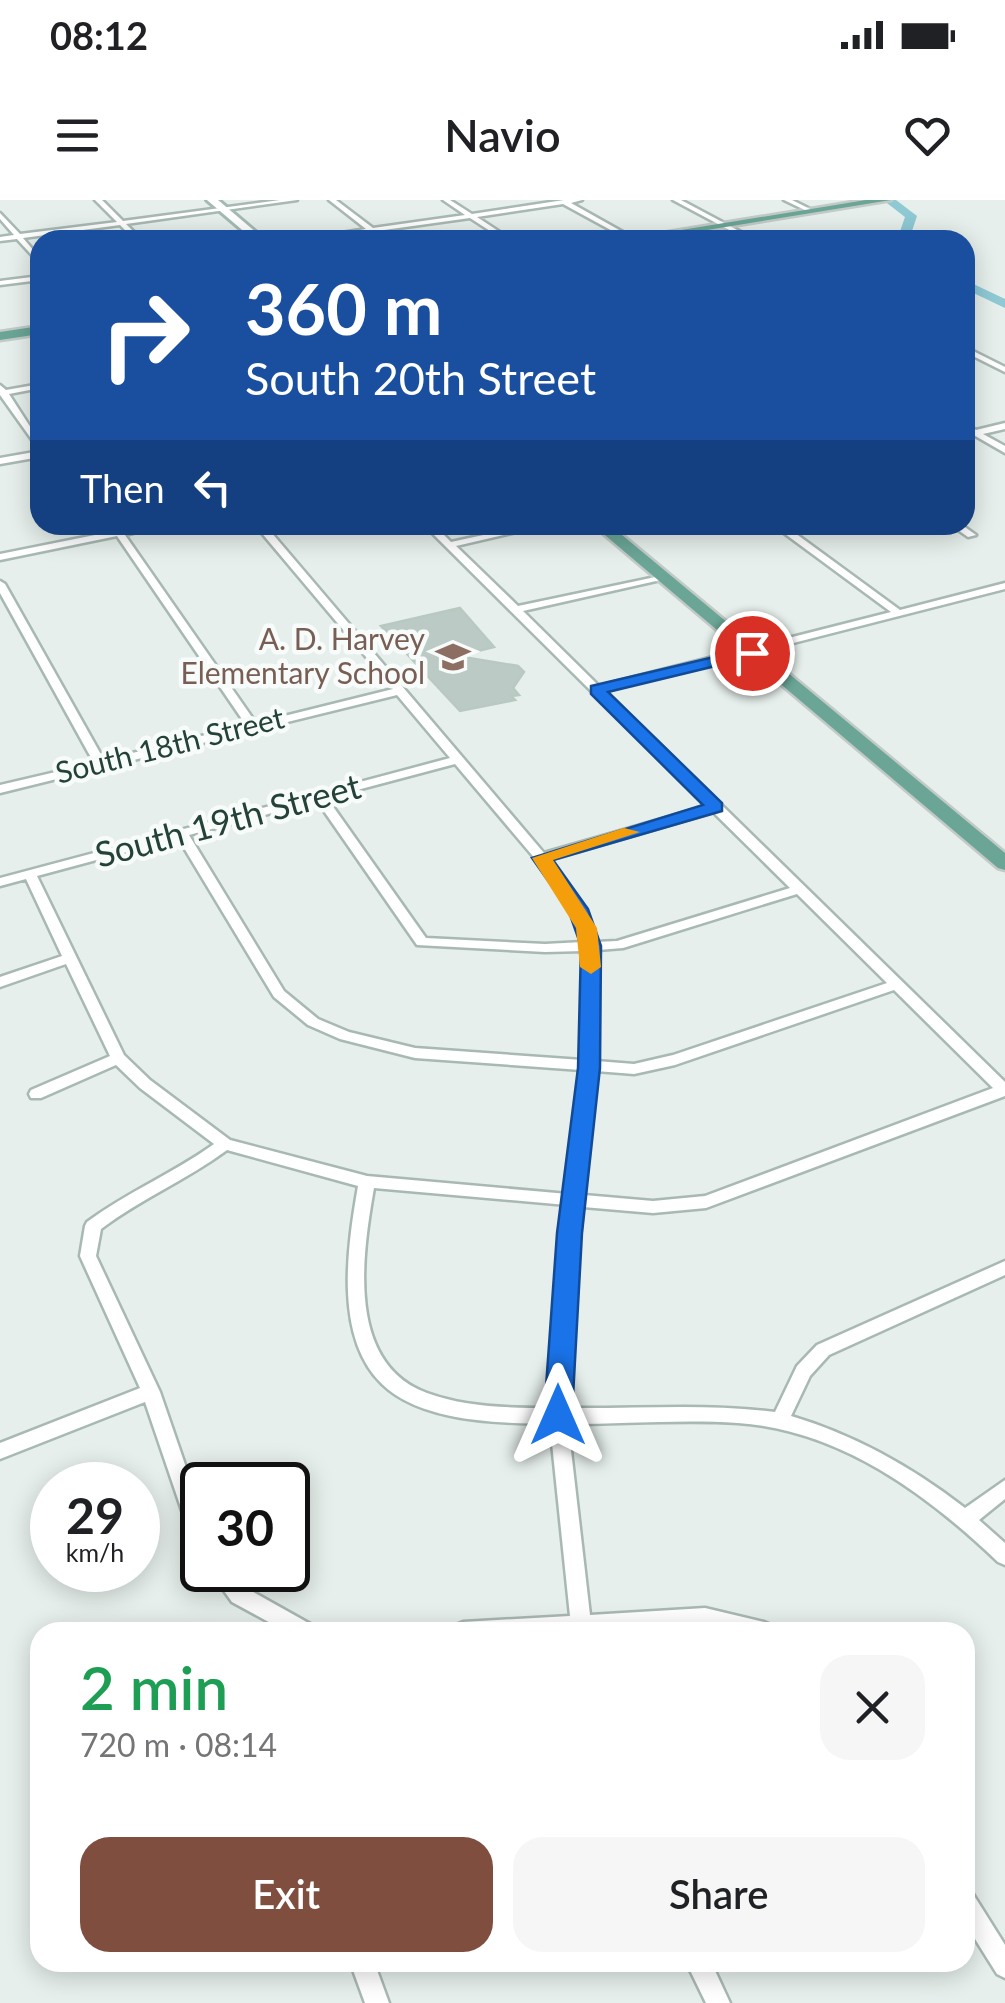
<!DOCTYPE html>
<meta charset="utf-8">
<style>
body{margin:0;font-family:Lato,sans-serif;background:#f6f6f6;color:#202124;height:100vh;display:flex;flex-direction:column;font-size:38px;white-space:nowrap}
*{box-sizing:border-box;margin:0}
p{font-size:32px;color:#757577}
.icon{flex:none;width:55px;height:55px;fill:none;stroke:currentColor;stroke-width:2;stroke-linecap:round;stroke-linejoin:round}
.map{position:relative;flex:1;overflow:hidden}
.panel{position:absolute;left:30px;top:1422px;width:945px;height:350px;display:flex;flex-direction:column;background:#fff;border-radius:30px;box-shadow:0 5px 25px #0003}
.panel>*{flex:none}
.banner{position:absolute;left:30px;top:30px;width:945px;height:305px;border-radius:30px;box-shadow:0 5px 25px #0003;background:#1a4fa0;color:#fff;overflow:hidden}
.speed{position:absolute;left:30px;top:1262px;display:flex;gap:20px;font-size:50px;font-weight:700;text-align:center}
.speed>*{display:grid;place-content:center;width:130px;height:130px;border-radius:50%;background:#fff;box-shadow:0 5px 25px #0003;line-height:1}
.speed small{font-size:25px;font-weight:400}
.speed .limit{border:5px solid #111;border-radius:15px;background:#fff;color:#111}
.pin{position:absolute;display:grid;place-items:center;width:85px;height:85px;color:#fff;margin:-42px;border:5px solid #fff;border-radius:50%;box-shadow:0 2px 10px #0007}
.me{position:absolute;width:110px;margin:-55px;rotate:0deg;stroke-linejoin:round;filter:drop-shadow(0 0 8px #0008)}
.turn{display:flex;align-items:center;gap:35px;height:210px;padding:0 50px;font-size:45px}
.turn .icon{width:130px;height:130px;stroke-width:2.5}
.turn b{display:block;font-size:70px;line-height:85px}
.then{display:flex;align-items:center;height:95px;padding:0 50px;background:#0003;gap:20px;font-size:38px}
.round{display:grid;place-items:center;flex:none;width:105px;height:105px;border-radius:30px;background:#f6f6f6}
.head{display:flex;align-items:center;justify-content:space-between;height:170px;padding:0 50px}
h1{font-size:60px;font-weight:600;line-height:75px;color:#1e9e55}
.cta{display:flex;gap:20px;margin-top:auto;padding:20px 50px}
.cta a{flex:1;height:115px;border-radius:30px;background:#7f4e3f;color:#fff;font-size:40px;font-weight:600;line-height:115px;text-align:center}
.cta a+a{background:#f6f6f6;color:#202124}
.status{display:flex;justify-content:space-between;align-items:center;height:70px;padding:0 50px;background:#fff;direction:ltr}
.status svg{height:28px;fill:currentColor}
header{display:flex;justify-content:space-between;align-items:center;height:130px;padding:0 50px;background:#fff;font-size:45px;font-weight:600}
.map>svg:first-child{display:block}
</style>
<div class="status"><b>08:12</b><svg viewBox="0 0 49 12"><path d="M0 12V9h3v3zM5 12V6h3v6zM10 12V3h3v9zM15 12V0h3v12zM26 1h20v11H26zM47 4h2v5h-2z"/></svg></div>
<header><svg class="icon" aria-label="menu" viewBox="0 0 24 24"><path d="M4 6h16M4 12h16M4 18h16"/></svg>Navio<svg class="icon" aria-label="heart" viewBox="0 0 24 24"><path d="M12 20l-8-8c-3-5 5-10 8-4 3-6 11-1 8 4z"/></svg></header>
<div class="map">
<svg width="1005" height="1803" viewBox="0 0 1005 1803">
<rect width="100%" height="100%" fill="#e6efeb"/>
<g fill="none" stroke-linecap="round" stroke-linejoin="round">
<g fill="#8ec9d4" fill-rule="evenodd">
<polygon points="883,0 896,0 917,16 909,40 897,40 905,17"/>
<polygon points="965,80 1005,99 1005,108 965,89"/>
</g>
</g>
<polygon fill="#bbcac4" stroke="#b8c9c2" stroke-width="2.5" points="460,408 494,447 457,456 518,466 524,472 513,488 519,495 511,496 515,500 460,511 381,426"/>
<g fill="none" stroke-linecap="round" stroke-linejoin="round">
<g stroke="#a8b8b2" stroke-width="5">
<g id="minor">
<polygon points="95,0 102,0 123,21 280,0 297,0 126,24 142,40 135,40 120,25 23,38 40,58 40,64 17,39 0,41 0,37 14,35 0,19 0,13 20,34 117,22"/>
<polygon points="329,0 336,0 373,28 465,15 443,0 450,0 472,14 564,0 582,0 571,3 637,40 629,40 563,4 477,17 512,40 504,40 470,18 377,31 388,40 381,40 370,32 299,40 366,29"/>
<polygon points="673,0 681,0 756,40 748,40"/>
<polygon points="784,0 792,0 814,11 809,12"/>
<polygon points="40,76 40,80 0,85 0,81"/>
<polygon points="965,147 1005,167 1005,172 965,152"/>
<polygon points="40,184 40,188 9,194 40,242 40,257 0,264 0,258 40,251 0,195 0,185 6,190"/>
<polygon points="1005,223 1005,229 983,234 1005,246 1005,253 965,230 965,224 976,230"/>
<path d="M145,325H164L125,335L256,523L393,489L255,325H265L544,653L707,606L424,325H434L451,342L529,325H547L456,346L518,406L665,375V379L523,411L599,486L891,412L773,325H784L900,410L1005,383V389L605,491L1005,882V896L706,1008L653,1013L583,1007L567,1168V1208C637,1209 705,1203 775,1212L797,1166L817,1145L1005,1061V1075L829,1155L810,1176L791,1216C855,1235 912,1267 965,1308L1005,1280V1299L979,1320L1005,1343V1365L998,1362C927,1294 840,1230 738,1223C682,1219 625,1224 568,1224L590,1415L705,1408L764,1422L771,1425L774,1432H728L705,1426L609,1432H453L456,1425L463,1422L570,1416L550,1224C498,1223 421,1222 382,1184C333,1137 348,1044 358,986L227,950C187,980 140,999 101,1029L96,1056L160,1192L202,1314V1349L195,1346L192,1340L145,1202L0,1259V1243L140,1188L80,1056L85,1026L87,1022C127,992 174,973 214,944L140,888L116,865L41,898H31L29,894L31,890L110,856L66,764L0,787V777L62,756L26,679L0,686V678L450,558L397,495L0,593V585L94,563L0,393V381L5,384L104,560L246,525L117,336L0,360V354ZM455,564L537,661L572,709L583,742L545,744L426,738L327,598ZM317,601L417,745L545,752L584,751L582,860L415,848L349,832L318,819L284,791L189,635ZM713,612L790,688L617,741L596,742L585,709L549,660ZM178,638L274,797L308,825L340,839L415,858L581,870L568,994L367,976L230,940L150,880L124,855L37,676ZM797,694L887,783L673,855L634,864L596,861L598,750L623,748ZM894,790L993,888L705,996L653,1001L584,995L596,871L634,874L675,865ZM374,988L567,1005L549,1168V1208C509,1208 465,1207 427,1193C346,1163 362,1056 374,988Z"/>
<polygon points="951,325 962,325 976,335 968,337"/>
<polygon points="209,1370 231,1370 246,1388 312,1425 315,1432 287,1432 232,1402"/>
<polygon points="965,1691 973,1694 1005,1745 1005,1778 997,1774 965,1723"/>
<polygon points="350,1762 374,1762 389,1803 365,1803"/>
<polygon points="686,1762 711,1762 730,1803 706,1803"/>
</g>
</g>
<g stroke="#a4bbb3" stroke-width="6">
<polygon id="secondary" points="207,0 218,0 265,40 254,40"/>
</g>
<g stroke="#c2cac8" stroke-width="5">
<g id="primary">
<polygon points="866,0 891,0 646,40 620,40"/>
<polygon points="40,126 40,134 0,140 0,132"/>
<polygon points="593,325 610,325 1005,653 1005,670 998,668"/>
</g>
</g>
<use href="#minor" fill="#fff" fill-rule="evenodd"/>
<use href="#secondary" fill="#fff" fill-rule="evenodd"/>
<use href="#primary" fill="#6aa596" fill-rule="evenodd"/>
</g>
<polygon fill="#1a73e8" stroke="#114b97" stroke-width="2.5" points="752,448 757,449 757,456 608,492 722,603 722,611 553,660 588,709 601,746 600,868 582,1033 572,1215 568,1223 548,1223 544,1215 557,1033 578,868 581,746 568,709 532,658 703,605 591,494 591,486"/>
<polygon fill="#f59e0b" points="624,628 640,632 553,660 597,728 601,767 591,774 580,767 576,728 532,658"/>
<defs>
<g id="school-bare" transform="scale(2.7)"><path d="M0-5L7-2L0 1L-7-2ZM-4 1L0 2.5L4 1V4Q0 6-4 4Z" fill="#8d6e63" stroke="#f7fbf9" stroke-width="2.5" paint-order="stroke"/></g>
</defs>
<g fill-rule="evenodd">
<use href="#school-bare" x="453" y="457"/>
</g>
<g text-anchor="middle" stroke-width="9" stroke-linejoin="round" paint-order="stroke">
<g font-size="30" fill="#785e54" stroke="#f7fbf9" text-anchor="end">
<text x="425" y="450">A. D. Harvey<tspan x="425" dy="34">Elementary School</tspan></text>
</g>
<g font-size="30" fill="#24423a" stroke="#f7fbf9">
<text transform="translate(170 546) rotate(-14)" y="10">South 18th Street</text>
</g>
<g font-size="35" fill="#24423a" stroke="#f7fbf9">
<text transform="translate(228 621) rotate(-15)" y="12">South 19th Street</text>
</g>
</g>
</svg>
<div class="speed"><div>29<small>km/h</small></div><div class="limit">30</div></div>
<div class="pin" style="left:752px;top:453px;background:#d93025"><svg class="icon" aria-label="arrive" viewBox="0 0 24 24"><path d="M6 21V4h12l-3 4 3 4H6"/></svg></div>
<svg class="me" style="left:558px;top:1215px" viewBox="-20 -20 40 40"><path d="M0-17L14 15 0 8-14 15z" fill="#1a73e8" stroke="#fff" stroke-width="4"/></svg>
<div class="banner">
<div class="turn"><svg class="icon" aria-label="right" viewBox="0 0 24 24"><path d="M7 20v-9h11M14 6l5 5-5 5"/></svg><div><b>360 m</b>South 20th Street</div></div>
<div class="then">Then<svg class="icon" aria-label="left" viewBox="0 0 24 24"><path d="M17 20v-9H6M10 6l-5 5 5 5"/></svg></div>
</div>
<section class="panel">
<div class="head"><div><h1>2 min</h1><p>720 m · 08:14</p></div><a class="round"><svg class="icon" aria-label="close" viewBox="0 0 24 24"><path d="M6 6l12 12M18 6L6 18"/></svg></a></div>
<div class="cta"><a>Exit</a><a>Share</a></div>
</section>
</div>
